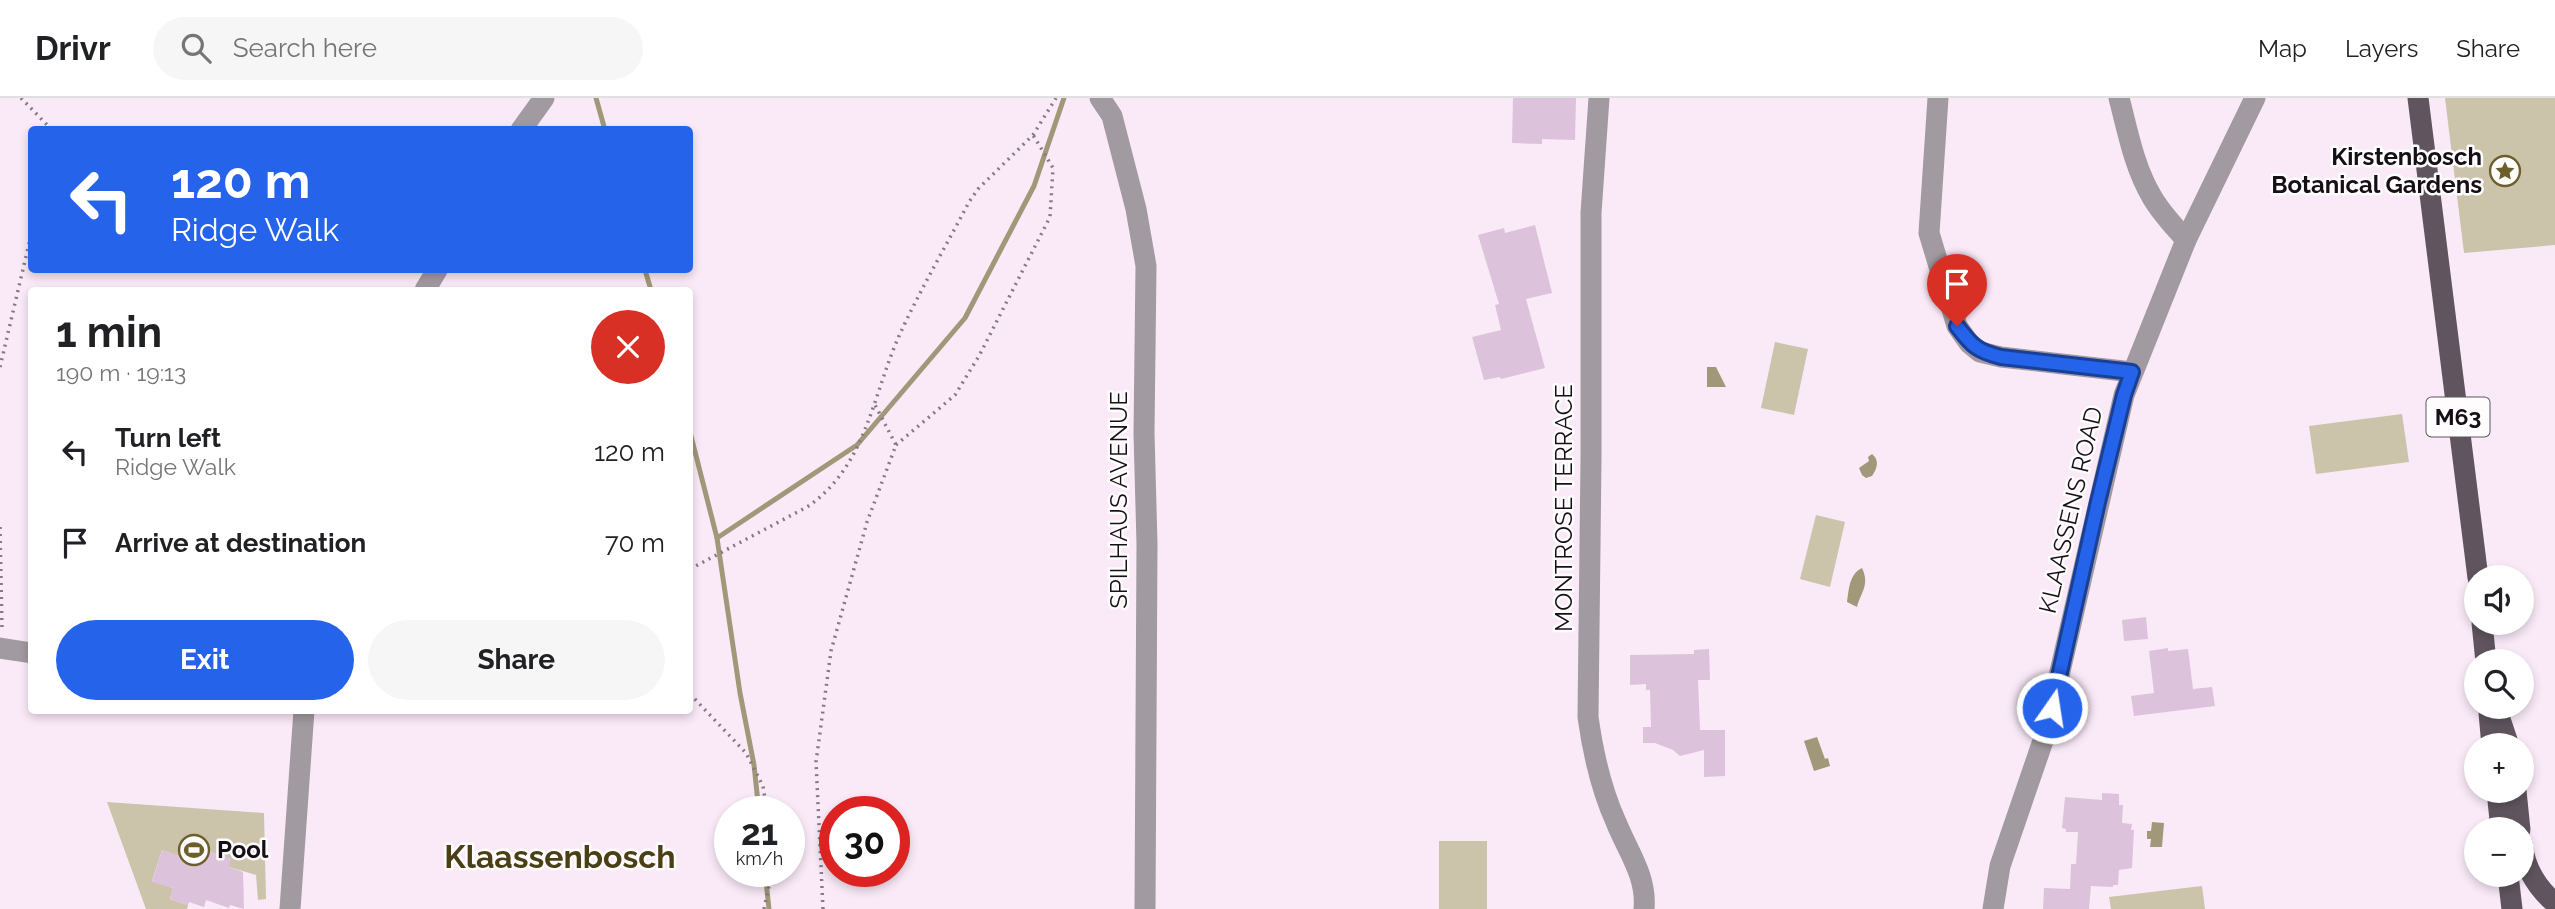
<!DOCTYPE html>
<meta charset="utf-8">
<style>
body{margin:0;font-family:Raleway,sans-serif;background:#f6f6f6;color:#202124;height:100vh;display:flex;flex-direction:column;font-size:26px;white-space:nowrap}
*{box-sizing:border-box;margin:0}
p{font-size:23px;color:#757577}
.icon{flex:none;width:38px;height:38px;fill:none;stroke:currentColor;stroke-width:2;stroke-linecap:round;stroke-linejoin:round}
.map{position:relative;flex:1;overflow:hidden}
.sheet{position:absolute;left:28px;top:189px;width:665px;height:427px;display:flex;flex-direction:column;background:#fff;border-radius:7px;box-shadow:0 4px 10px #0003}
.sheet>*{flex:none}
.banner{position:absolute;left:28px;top:28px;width:665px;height:147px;border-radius:7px;box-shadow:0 4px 10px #0003;background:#2563eb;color:#fff;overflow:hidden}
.controls{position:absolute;left:2464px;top:467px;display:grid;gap:14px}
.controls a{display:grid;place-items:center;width:70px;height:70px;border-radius:50%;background:#fff;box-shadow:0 4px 10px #0003;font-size:35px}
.speed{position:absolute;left:714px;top:698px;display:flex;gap:14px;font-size:35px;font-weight:700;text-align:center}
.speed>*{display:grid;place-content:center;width:91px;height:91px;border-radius:50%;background:#fff;box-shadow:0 4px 10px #0003;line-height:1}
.speed small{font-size:18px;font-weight:400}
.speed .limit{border:10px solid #d22;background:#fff;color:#111}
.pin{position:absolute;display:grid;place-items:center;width:60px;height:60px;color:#fff;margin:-72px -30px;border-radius:50% 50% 50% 0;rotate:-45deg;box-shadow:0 0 7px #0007}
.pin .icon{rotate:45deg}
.me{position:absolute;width:77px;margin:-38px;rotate:13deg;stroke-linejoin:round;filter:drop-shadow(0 0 5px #0008)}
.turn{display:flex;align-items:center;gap:24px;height:147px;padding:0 28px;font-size:32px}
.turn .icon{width:91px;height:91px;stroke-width:2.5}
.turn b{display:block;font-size:49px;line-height:60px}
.round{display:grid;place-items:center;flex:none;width:74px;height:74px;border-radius:37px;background:#f6f6f6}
.headline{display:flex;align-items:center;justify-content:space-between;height:119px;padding:0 28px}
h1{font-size:42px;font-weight:700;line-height:52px}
.primary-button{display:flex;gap:14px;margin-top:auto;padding:14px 28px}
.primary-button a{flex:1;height:80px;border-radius:42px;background:#2563eb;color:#fff;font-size:28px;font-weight:700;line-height:80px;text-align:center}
.primary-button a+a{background:#f6f6f6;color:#202124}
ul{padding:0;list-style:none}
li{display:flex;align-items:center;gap:21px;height:91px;padding:0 28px}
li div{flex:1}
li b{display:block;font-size:26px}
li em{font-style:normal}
header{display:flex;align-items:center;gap:42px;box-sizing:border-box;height:98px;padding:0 35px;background:#fff;border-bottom:2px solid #e0e0e0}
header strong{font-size:33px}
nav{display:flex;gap:38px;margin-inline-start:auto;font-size:24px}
.search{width:490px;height:63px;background:#f6f6f6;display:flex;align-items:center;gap:18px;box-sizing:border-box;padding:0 24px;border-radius:38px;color:#757577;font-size:26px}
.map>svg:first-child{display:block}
</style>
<header>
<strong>Drivr</strong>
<div class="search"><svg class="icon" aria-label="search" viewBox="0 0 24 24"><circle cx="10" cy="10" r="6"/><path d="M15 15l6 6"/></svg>Search here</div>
<nav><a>Map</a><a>Layers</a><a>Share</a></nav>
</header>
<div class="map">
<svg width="2555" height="811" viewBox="0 0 2555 811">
<rect width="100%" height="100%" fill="#faeaf8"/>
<g fill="#cbc4aa">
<polygon points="2445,0 2555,0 2555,147 2464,155"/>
<polygon points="1775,244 1808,251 1794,317 1761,310"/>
<polygon points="2402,316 2409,364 2316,376 2309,328"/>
<polygon points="1816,417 1845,424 1830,489 1800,481"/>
<polygon points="107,704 264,715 266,801 258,802 256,777 229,769 186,745 181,759 162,752 152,783 173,790 170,801 188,807 187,811 146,811"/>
<rect x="1439" y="743" width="48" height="68"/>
<polygon points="2202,788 2205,811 2111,811 2109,799"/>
</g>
<g fill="#a1987a">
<polygon points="1707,269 1716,269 1726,289 1707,289"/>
<path d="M1872,356C1880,362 1877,371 1872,378L1866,380L1862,377L1859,370L1869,363L1868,359Z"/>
<path d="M1862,470C1870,487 1861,494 1857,509L1847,504C1849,492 1849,476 1862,470Z"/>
<polygon points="1817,639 1825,661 1828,660 1830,668 1814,673 1804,643"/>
<polygon points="2152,724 2164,725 2162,749 2150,749 2151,741 2147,741 2147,733 2151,733"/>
</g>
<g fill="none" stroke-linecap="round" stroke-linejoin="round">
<g stroke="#a1987a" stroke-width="5">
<polyline points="596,0 605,32"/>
<polyline points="645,172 651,192"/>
<polyline points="690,334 717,440"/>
<polyline points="759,714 754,667 740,595 717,440 857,347 965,220 1034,88 1064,0"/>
<polyline points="765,774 769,811"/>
</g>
</g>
<g fill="#dcc2da">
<polygon points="1513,0 1576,0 1575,42 1542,41 1542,46 1512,45"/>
<polygon points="1535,127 1552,195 1526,201 1545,270 1501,281 1500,279 1484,282 1472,239 1501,232 1495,207 1499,206 1478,137 1504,130 1505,135"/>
<polygon points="2146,519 2148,541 2124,543 2122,522"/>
<polygon points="2168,550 2168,553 2188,551 2193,591 2212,589 2215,608 2134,618 2131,598 2154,595 2149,553"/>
<polygon points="1709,551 1710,582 1698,582 1700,632 1725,632 1725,678 1704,679 1704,652 1680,658 1673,652 1655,645 1643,645 1643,629 1651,629 1650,592 1646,592 1646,586 1630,587 1630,557 1694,556 1694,552"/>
<polygon points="2102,695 2119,696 2119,707 2123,707 2122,725 2132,726 2131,732 2134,732 2132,770 2119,772 2118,787 2113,787 2113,789 2091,788 2089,811 2043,811 2044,790 2070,791 2071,766 2076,766 2078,734 2066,734 2066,731 2062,730 2065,699 2102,702"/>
<polygon points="186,745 231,760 229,769 243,774 244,811 230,807 229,810 206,802 204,809 189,804 188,807 170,801 173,790 152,784 162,752 181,759"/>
</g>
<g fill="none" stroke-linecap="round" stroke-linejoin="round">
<g stroke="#847a83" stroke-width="3.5" stroke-dasharray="2 5" stroke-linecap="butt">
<polyline points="21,0 52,32"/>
<polyline points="0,269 32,133"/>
<polyline points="896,347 955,297 979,258 1050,119 1053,70 1033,37"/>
<polyline points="0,429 2,531"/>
<path d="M690,471L807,409C866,369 872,299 899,238C920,192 946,148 969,104L978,91L1033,37L1056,0"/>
<polyline points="690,596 746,655 763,688 767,714"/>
<polyline points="764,811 772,774"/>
<polyline points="823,811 816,664 831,553 867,424 896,347 874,305"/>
</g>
<g stroke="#a19aa0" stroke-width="21">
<polyline points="1100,0 1112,18 1136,111 1146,168 1144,335 1147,446 1145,811"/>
<path d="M1599,0L1591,115V361L1588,619C1593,655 1601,691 1616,724C1628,754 1647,778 1644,811"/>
<polyline points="1938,0 1929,135 1957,228 1969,245 1980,254 2001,259 2132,274"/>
<path d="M2119,0C2128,34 2134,69 2152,99C2161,115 2174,128 2186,142"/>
<polyline points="521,32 544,0"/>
<polyline points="425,192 437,172"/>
<polyline points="0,550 32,555"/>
<polyline points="290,811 304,612"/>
<polyline points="1993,811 2000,768 2046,634 2124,297 2186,142 2255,0"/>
</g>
<g stroke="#60555f" stroke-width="21">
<polyline points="2418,0 2478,480"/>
<polyline points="2482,525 2486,564"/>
<polyline points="2496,609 2509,648"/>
<polyline points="2489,615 2492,648"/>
<polyline points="2497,693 2501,732"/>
<polyline points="2516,693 2520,732"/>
<path d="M2522,746C2525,770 2536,789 2555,805"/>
<polyline points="2508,777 2512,811"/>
</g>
</g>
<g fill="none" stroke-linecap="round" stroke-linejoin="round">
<g stroke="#184099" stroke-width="18">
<path id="route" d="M1957,228C1972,248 1977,253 2001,259L2132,274L2124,297L2098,404L2052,610"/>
</g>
<use href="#route" stroke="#2563eb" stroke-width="12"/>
</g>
<defs>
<g id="sight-ring" transform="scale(1.575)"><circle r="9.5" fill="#fffcfe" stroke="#6d5e2c" stroke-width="1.5"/><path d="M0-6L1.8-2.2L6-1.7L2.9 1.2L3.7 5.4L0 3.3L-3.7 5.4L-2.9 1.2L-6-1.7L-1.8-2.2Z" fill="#6d5e2c"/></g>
<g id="stadium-ring" transform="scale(1.575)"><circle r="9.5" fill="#fffcfe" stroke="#6d5e2c" stroke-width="1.5"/><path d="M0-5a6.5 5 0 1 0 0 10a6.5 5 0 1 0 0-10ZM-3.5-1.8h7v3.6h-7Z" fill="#6d5e2c"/></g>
</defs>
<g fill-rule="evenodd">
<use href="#sight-ring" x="2505" y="73"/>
<use href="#stadium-ring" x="194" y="752"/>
</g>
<g text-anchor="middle" stroke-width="5" stroke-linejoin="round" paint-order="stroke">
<rect fill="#fffcfe" stroke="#5b575b" stroke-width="2" x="2426.5" y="299.5" width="63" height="39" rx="5"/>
<g font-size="23" font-weight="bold" fill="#151015">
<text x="2458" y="327">M63</text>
</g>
<g font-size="24" font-weight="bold" fill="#151015" stroke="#fffcfe" text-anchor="end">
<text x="2482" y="67">Kirstenbosch<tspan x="2482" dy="28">Botanical Gardens</tspan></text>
<text x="217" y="760" text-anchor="start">Pool</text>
</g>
<g font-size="24" fill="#151015" stroke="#fffcfe">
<text transform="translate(1119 402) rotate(-90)" y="8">SPILHAUS AVENUE</text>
<text transform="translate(1564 410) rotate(-90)" y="8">MONTROSE TERRACE</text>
<text transform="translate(2071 412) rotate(-77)" y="8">KLAASSENS ROAD</text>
</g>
<g font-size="32" font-weight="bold" fill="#4b3f16" stroke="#fffcfe">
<text x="560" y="770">Klaassenbosch</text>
</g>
</g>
</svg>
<div class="controls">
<a><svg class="icon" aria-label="sound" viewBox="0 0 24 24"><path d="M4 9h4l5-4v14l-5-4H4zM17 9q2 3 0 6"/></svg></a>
<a><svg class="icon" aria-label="search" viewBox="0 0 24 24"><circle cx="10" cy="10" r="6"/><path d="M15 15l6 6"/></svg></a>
<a>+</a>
<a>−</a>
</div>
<div class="speed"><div>21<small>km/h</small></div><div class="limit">30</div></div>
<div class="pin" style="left:1957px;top:228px;background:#d93025"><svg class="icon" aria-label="arrive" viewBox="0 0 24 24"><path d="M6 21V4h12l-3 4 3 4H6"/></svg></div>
<svg class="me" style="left:2052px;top:610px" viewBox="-20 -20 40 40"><circle r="17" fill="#2563eb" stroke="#fff" stroke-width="3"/><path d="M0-11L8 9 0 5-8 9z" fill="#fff"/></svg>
<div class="banner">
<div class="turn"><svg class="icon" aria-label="left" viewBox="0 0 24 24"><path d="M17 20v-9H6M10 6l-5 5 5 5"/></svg><div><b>120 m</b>Ridge Walk</div></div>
</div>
<section class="sheet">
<div class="headline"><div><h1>1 min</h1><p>190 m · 19:13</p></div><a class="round" style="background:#d93025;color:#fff"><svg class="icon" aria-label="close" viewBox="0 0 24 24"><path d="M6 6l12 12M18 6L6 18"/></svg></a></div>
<ul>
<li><svg class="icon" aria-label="left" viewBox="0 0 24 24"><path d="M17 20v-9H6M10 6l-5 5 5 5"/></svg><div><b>Turn left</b><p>Ridge Walk</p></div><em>120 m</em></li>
<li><svg class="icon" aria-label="arrive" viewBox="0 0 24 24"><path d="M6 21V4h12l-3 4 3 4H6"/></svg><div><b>Arrive at destination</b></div><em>70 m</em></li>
</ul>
<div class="primary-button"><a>Exit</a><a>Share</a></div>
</section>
</div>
